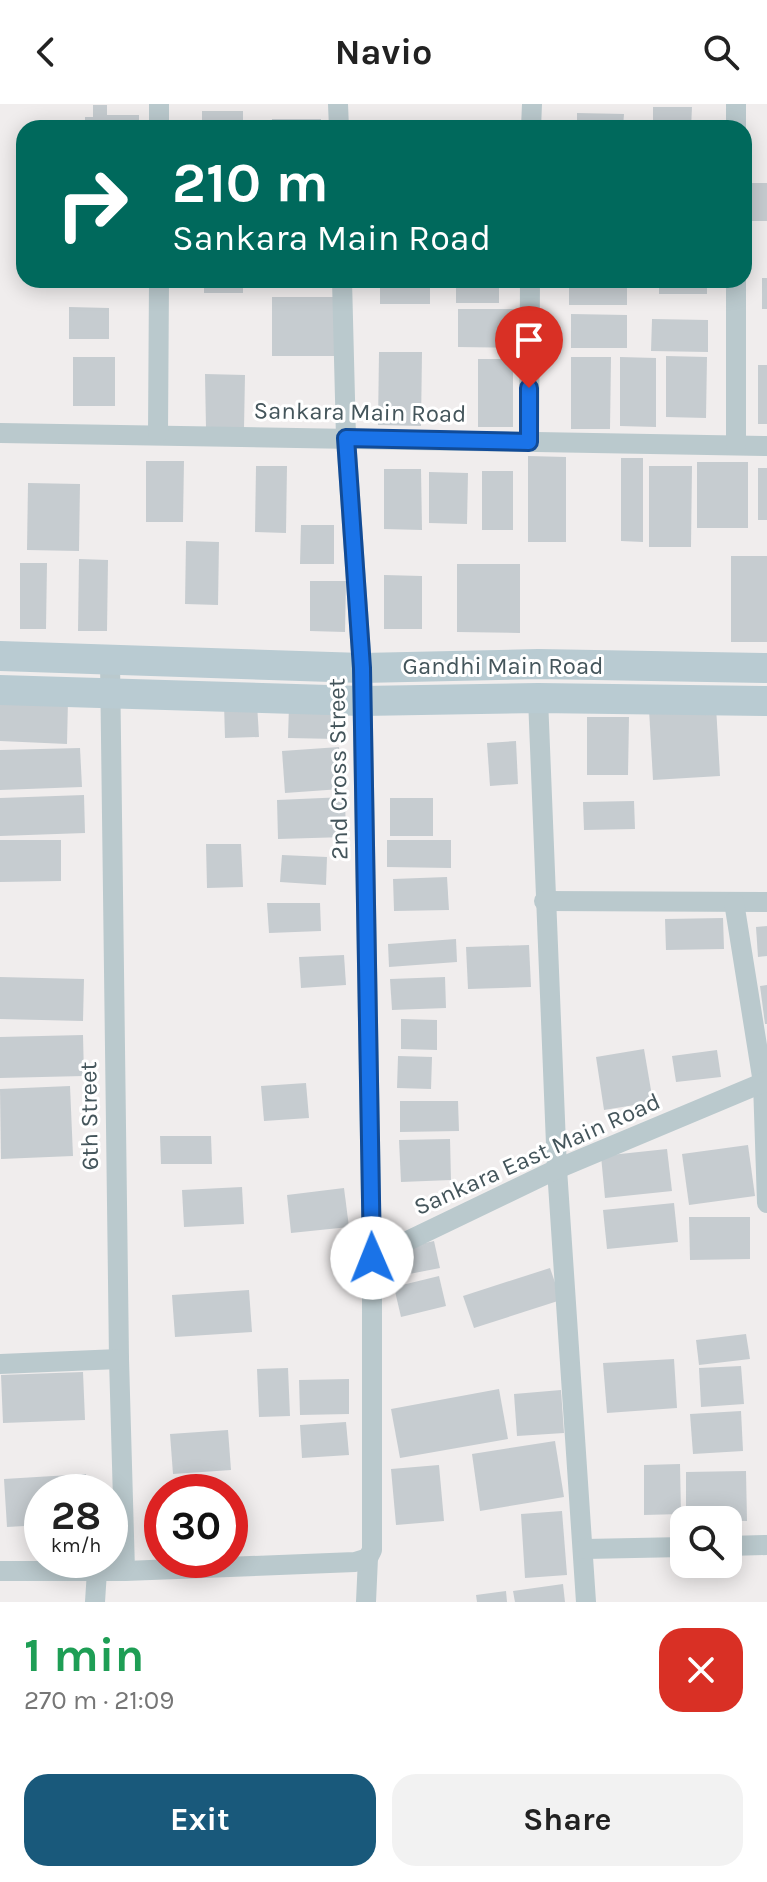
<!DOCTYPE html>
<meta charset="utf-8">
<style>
body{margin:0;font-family:Karla,sans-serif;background:#f2f2f2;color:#222;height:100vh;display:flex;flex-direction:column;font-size:30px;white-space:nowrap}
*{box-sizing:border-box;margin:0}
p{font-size:26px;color:#767676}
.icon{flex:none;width:44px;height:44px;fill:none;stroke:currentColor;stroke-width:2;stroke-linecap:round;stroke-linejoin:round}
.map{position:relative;height:1498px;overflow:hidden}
.panel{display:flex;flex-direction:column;background:#fff;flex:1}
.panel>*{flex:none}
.guide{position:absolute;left:16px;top:16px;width:736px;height:168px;border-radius:24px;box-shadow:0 4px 20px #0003;background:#00695c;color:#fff;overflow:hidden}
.buttons{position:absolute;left:670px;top:1402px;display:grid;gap:16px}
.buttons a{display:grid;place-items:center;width:72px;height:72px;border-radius:16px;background:#fff;box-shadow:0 4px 20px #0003;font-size:40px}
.speed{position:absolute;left:24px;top:1370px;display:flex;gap:16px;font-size:40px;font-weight:700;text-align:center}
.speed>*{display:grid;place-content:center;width:104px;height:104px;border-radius:50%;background:#fff;box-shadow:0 4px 20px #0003;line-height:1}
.speed small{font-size:20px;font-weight:400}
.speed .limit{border:12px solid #d22;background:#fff;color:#111}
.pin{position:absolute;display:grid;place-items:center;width:68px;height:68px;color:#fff;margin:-82px -34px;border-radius:50% 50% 50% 0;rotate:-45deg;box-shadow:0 0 8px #0007}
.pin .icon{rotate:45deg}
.me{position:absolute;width:88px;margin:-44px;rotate:359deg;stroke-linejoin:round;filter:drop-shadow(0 0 6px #0008)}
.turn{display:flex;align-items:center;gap:28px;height:168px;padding:0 24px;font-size:36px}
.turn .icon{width:104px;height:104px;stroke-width:2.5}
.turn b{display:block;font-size:56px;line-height:68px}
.round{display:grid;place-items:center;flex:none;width:84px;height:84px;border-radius:24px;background:#f2f2f2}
.overview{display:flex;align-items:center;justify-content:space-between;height:136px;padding:0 24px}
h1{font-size:48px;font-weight:700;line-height:60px;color:#1e9e55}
.action{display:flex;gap:16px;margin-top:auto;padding:16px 24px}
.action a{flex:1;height:92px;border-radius:24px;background:#19597b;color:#fff;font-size:32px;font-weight:700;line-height:92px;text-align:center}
.action a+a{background:#f2f2f2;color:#222}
header{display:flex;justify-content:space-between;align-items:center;height:104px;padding:0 24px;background:#fff;font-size:36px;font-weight:700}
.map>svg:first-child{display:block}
</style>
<header><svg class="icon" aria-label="back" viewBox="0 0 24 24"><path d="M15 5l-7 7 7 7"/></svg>Navio<svg class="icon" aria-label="search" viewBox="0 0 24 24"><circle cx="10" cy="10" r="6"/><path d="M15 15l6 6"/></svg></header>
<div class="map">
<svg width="767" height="1498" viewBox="0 0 767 1498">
<rect width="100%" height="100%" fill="#f0eded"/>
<g fill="#c6ccd0">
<polygon points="93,1 107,1 107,11 139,11 139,24 85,24 85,13 93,13"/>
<polygon points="653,3 692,3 691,24 653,24"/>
<rect x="202" y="7" width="41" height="17"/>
<polygon points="577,9 624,10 623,24 577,24"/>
<rect x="272" y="15" width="49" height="9"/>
<rect x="385" y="16" width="43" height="8"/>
<rect x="750" y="79" width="17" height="38"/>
<rect x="762" y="174" width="5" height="31"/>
<rect x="204" y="176" width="39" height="13"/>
<rect x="380" y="176" width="50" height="24"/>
<rect x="456" y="176" width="43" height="23"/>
<rect x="569" y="176" width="58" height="25"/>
<rect x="659" y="176" width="48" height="14"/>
<rect x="272" y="193" width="62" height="59"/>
<polygon points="69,203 109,204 109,235 69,235"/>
<polygon points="458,205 519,205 518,244 458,243"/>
<polygon points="571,210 627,211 627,244 571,244"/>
<polygon points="652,215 708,216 708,248 651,247"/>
<polygon points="379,248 422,248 421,322 378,321"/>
<polygon points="666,252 707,253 706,314 666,313"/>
<rect x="73" y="253" width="42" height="49"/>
<polygon points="571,253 611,253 610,325 571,325"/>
<polygon points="620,253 656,254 656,323 620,322"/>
<rect x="478" y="255" width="35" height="68"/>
<rect x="758" y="261" width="9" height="59"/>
<polygon points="205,270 245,271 244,325 206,325"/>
<polygon points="528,352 566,353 566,438 528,438"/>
<polygon points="621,354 643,354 643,438 621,437"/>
<polygon points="146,357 184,357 183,418 146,418"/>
<rect x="697" y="358" width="51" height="66"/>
<polygon points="256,362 287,362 286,429 255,428"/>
<polygon points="649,362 692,362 691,443 649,443"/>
<rect x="758" y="364" width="9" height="52"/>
<polygon points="384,365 421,365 422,426 384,425"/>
<rect x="482" y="367" width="31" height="59"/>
<polygon points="429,368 468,369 467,420 429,419"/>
<polygon points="28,379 80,380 79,447 27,446"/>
<polygon points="301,421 334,421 334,460 300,460"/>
<polygon points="186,437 219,438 218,501 185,500"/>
<rect x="731" y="452" width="36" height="86"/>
<polygon points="79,455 108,456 107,527 78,527"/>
<polygon points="20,459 47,459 46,525 20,525"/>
<polygon points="457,460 520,460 520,529 457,528"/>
<polygon points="384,471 422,472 422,525 384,525"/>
<polygon points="310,477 346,477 345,528 310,527"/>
<polygon points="0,593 68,596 67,640 0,637"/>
<polygon points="257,599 259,633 225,634 224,600"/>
<polygon points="289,601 338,603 337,635 288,634"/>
<polygon points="716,602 720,672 653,676 649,605"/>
<polygon points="587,613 629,613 628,671 587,671"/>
<polygon points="516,637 518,680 490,682 487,639"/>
<polygon points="339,643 341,685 285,689 282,647"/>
<polygon points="80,644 82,683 0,686 0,646"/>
<polygon points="84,691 85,729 0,732 0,694"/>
<polygon points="345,693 346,733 278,735 277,696"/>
<rect x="390" y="694" width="43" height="38"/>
<polygon points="634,697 635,725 584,726 583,698"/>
<polygon points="0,736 61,736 61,777 0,778"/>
<polygon points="387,736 451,736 451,764 387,763"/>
<polygon points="206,740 241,740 243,783 207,784"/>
<polygon points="282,751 327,753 326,781 280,778"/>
<polygon points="447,773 449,806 394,807 393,775"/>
<polygon points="267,799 320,799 321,827 269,829"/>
<polygon points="723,814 724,845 666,846 665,815"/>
<polygon points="767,822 767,852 758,853 756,823"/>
<polygon points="456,835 457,858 389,863 388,840"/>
<polygon points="529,841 531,883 468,885 466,843"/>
<polygon points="344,851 346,881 301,884 299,853"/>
<polygon points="0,873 84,875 83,917 0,915"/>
<polygon points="445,873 446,904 392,906 390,875"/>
<polygon points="767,881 767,920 765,920 760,882"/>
<polygon points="401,915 437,916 437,946 401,945"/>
<polygon points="83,931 84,972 0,974 0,933"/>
<polygon points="644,945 653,998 604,1006 596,953"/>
<polygon points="717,946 721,973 676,978 672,952"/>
<polygon points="398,952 432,953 431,985 397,984"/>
<polygon points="306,979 309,1014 264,1017 261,982"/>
<polygon points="70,982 73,1052 1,1055 0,985"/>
<polygon points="400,997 458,997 459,1027 400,1028"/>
<polygon points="160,1032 211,1032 212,1060 161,1060"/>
<polygon points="450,1035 451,1076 401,1078 399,1036"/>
<polygon points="748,1041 755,1092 689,1101 682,1050"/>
<polygon points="667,1045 672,1087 605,1094 601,1052"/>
<polygon points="242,1083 244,1120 184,1123 182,1086"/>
<polygon points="344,1084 349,1123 291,1129 287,1091"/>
<polygon points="674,1099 678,1138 607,1145 603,1106"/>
<polygon points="689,1113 750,1113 750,1155 690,1156"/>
<polygon points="434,1137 440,1164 399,1172 394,1146"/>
<polygon points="550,1164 561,1196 474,1224 463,1192"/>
<polygon points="439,1172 446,1202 401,1213 394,1183"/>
<polygon points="249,1186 252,1228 175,1233 172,1191"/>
<polygon points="746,1230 750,1255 699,1261 696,1236"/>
<polygon points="674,1255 677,1304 607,1309 603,1259"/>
<polygon points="741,1262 744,1300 701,1303 699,1264"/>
<polygon points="288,1264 290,1312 259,1313 257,1265"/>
<polygon points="83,1268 85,1316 3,1319 1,1271"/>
<polygon points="349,1275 349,1310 300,1311 299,1276"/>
<polygon points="499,1285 508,1335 400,1354 391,1305"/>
<polygon points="561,1286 564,1329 517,1332 514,1290"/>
<polygon points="741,1307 743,1347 693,1350 690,1310"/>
<polygon points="346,1318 349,1351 302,1354 300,1321"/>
<polygon points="228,1326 231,1366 173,1370 170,1330"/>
<polygon points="555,1337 564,1393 480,1407 472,1350"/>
<polygon points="680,1360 681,1410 644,1411 644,1361"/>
<polygon points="439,1361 444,1417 396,1421 391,1365"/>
<polygon points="746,1367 747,1417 686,1416 686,1368"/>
<polygon points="86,1370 87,1388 42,1388 42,1421 7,1423 4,1375"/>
<polygon points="562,1407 567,1471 525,1474 521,1410"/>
<polygon points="563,1480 565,1498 515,1498 513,1487"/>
<polygon points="506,1487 507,1498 477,1498 476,1491"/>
</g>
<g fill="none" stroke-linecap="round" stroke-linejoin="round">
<g stroke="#bac9cd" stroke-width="20">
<polyline points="338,0 339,24"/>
<polyline points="159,24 159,0"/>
<polyline points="531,24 532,0"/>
<polyline points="736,24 736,0"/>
<polyline points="342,176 346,334 362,564 372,1154 372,1446 368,1454 366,1498"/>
<polyline points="0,329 767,342"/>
<polyline points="158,329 159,176"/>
<polyline points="529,338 530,176"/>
<polyline points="736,341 736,176"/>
<polyline points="110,556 119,1255 125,1467"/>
<polyline points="538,594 557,1065 586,1498"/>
<polyline points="544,797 767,798"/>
<polyline points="734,798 763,979 767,1099"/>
<polyline points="372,1154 557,1065 767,977"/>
<polyline points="0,1260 119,1255"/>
<polyline points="728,1442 767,1441"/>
<polyline points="585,1445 684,1443"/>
<polyline points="0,1467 125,1467 355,1458 368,1454"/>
<polyline points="95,1498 97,1467"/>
</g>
<g stroke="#b9cbd2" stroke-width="30">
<polyline points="0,552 362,564 538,560 767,564"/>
<polyline points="0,586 362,597 538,594 767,597"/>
</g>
</g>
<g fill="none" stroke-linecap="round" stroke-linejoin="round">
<g stroke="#114b97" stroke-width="20">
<polyline id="route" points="372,1154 362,564 346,334 529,338 529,284"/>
</g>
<use href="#route" stroke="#1a73e8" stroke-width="14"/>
</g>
<g text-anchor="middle" stroke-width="6" stroke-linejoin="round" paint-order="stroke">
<g font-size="24" fill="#44555b" stroke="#fff">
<text transform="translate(360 308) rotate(1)" y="8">Sankara Main Road</text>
<text x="503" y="570">Gandhi Main Road</text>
<text transform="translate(338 665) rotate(-91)" y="8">2nd Cross Street</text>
<text transform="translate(89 1012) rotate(-91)" y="8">6th Street</text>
<text transform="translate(537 1050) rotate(-24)" y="8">Sankara East Main Road</text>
</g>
</g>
</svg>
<div class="buttons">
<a><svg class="icon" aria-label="search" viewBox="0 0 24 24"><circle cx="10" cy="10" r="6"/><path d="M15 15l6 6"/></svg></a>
</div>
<div class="speed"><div>28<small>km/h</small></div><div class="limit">30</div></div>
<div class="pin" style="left:529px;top:284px;background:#d93025"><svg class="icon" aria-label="arrive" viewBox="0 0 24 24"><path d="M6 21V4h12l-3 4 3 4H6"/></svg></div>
<svg class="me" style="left:372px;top:1154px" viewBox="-20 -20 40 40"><circle r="19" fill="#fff"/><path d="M0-13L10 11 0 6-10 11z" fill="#1a73e8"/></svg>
<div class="guide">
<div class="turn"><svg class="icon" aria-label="right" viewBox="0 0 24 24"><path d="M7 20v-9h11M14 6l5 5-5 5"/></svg><div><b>210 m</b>Sankara Main Road</div></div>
</div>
</div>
<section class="panel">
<div class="overview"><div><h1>1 min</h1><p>270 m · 21:09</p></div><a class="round" style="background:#d93025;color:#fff"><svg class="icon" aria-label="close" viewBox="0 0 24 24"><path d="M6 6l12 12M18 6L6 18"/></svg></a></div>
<div class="action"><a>Exit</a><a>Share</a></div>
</section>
